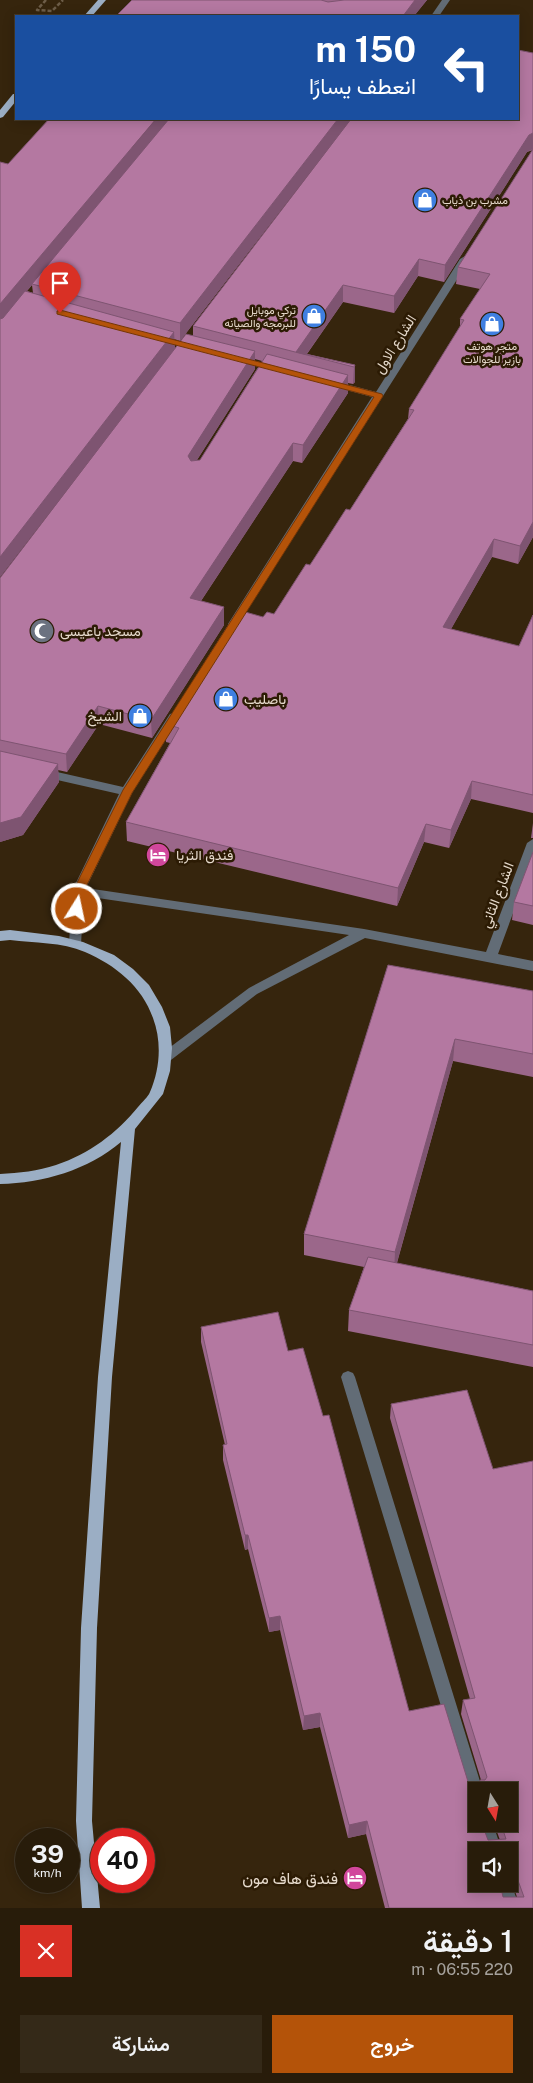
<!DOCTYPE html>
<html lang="ar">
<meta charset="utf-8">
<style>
body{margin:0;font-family:"Public Sans",Vazirmatn,sans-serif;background:#342918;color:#f1f3f6;direction:rtl;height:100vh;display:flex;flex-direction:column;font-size:19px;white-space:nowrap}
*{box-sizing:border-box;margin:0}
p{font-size:16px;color:#a5a19c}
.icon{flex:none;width:28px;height:28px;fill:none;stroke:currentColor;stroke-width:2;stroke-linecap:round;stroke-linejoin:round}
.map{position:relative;height:1908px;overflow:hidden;direction:ltr}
.details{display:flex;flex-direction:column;background:#281c0a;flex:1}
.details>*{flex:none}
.hud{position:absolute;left:15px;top:15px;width:504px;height:105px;border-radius:0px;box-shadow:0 2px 12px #0003,0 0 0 1px #443a2b;direction:rtl;background:#1a4fa0;color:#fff;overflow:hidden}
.needle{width:32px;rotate:169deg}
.tools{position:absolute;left:468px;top:1782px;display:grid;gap:10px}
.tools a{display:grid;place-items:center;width:50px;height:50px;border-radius:0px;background:#281c0a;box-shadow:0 2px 12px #0003,0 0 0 1px #443a2b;font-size:25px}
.speed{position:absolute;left:15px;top:1828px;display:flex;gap:10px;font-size:25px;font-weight:700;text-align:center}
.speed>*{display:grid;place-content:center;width:65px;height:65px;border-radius:50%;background:#281c0a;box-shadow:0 2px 12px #0003,0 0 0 1px #443a2b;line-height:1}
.speed small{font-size:12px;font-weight:400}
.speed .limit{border:8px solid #d22;background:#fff;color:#111}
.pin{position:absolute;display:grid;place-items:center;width:42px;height:42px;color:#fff;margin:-51px -21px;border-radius:50% 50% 50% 0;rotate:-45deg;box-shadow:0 0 5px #0007}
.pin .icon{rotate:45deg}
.me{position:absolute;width:55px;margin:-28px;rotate:10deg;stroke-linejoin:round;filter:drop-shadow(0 0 4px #0008)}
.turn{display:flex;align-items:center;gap:18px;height:105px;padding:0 20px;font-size:22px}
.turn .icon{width:65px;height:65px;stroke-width:2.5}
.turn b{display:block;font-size:35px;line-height:42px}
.round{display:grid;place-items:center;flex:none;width:52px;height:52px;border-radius:0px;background:#342918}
.overview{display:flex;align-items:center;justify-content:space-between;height:85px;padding:0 20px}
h1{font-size:30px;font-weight:600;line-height:38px}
.primary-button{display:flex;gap:10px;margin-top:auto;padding:10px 20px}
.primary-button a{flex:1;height:58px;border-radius:0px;background:#b45309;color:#fff;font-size:20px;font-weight:600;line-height:58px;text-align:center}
.primary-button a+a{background:#342918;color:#f1f3f6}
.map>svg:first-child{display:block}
</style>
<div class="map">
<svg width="533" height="1908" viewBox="0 0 533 1908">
<rect width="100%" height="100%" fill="#36250d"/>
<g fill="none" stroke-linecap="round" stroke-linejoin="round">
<polyline stroke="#6d5d48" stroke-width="2.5" stroke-dasharray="4 2" stroke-linecap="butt" points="46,0 37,10 52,11 63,0"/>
<g fill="#626c76" fill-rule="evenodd">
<polygon points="442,0 450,0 439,16 431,16"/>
<polygon points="465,256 470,259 237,626 229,626 228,624 372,397 328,385 326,383 331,380 376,392 460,259"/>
<polygon points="174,713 180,717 132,793 86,888 364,929 486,952 527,843 533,839 533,859 498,954 533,961 533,971 365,938 257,994 171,1060 161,1060 160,1057 161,1054 249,988 349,935 84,896 81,944 79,947 71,947 69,944 72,891 119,794 44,777 38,773 44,769 123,787 170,714"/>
<polygon points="348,1371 353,1373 355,1377 483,1791 476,1791 476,1803 470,1801 468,1795 341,1377 343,1373"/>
<polygon points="477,1824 493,1824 502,1851 486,1851"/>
<polygon points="509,1878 520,1908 502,1908 496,1884 509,1884"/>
</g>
<g fill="#9baec4" fill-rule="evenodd">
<polygon points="98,0 106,0 92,16 84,16"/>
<polygon points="13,94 16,94 16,101 3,117 0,118 0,110"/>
<path d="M10,930L59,936L83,942L114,955L133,969L149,985L162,1007L170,1027L172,1048L170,1071L163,1094L135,1129L112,1377L97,1628L92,1821L100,1908H82L76,1821L81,1628L98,1377L121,1142C88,1170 43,1183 0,1184V1174C19,1173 38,1171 56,1165C89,1154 117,1133 138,1107C142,1102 148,1097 150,1092C160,1069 162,1042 153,1018C142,986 115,965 85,952C62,942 34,943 10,940L0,941V931Z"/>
</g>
</g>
<g fill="#9b678a" fill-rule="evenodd">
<polygon points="132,0 427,0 414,16 116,16"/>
<path d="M533,53V537L518,564L492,557L451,629L519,646L533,615V813L471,799L449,848L424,842L397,906L127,841L126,822L170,743L166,742V724L263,617L274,614L350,510L408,419L409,409L460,328V319L480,289L456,284L458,267L533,150L527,152L444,282L418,276L394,313L343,302L307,354L355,365V382L353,384L348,383V393L302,463L293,461L201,601L224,607V625L152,738L99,724L67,772L58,770L59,782L23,835L0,842V578L193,336V326ZM255,359L262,361L200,460H197L255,369Z"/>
<path d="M351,119L180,341L174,339L175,349L0,577V162L8,164ZM32,285L33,293L27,291Z"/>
<polygon points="533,823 533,838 531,838"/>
<polygon points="533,852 533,925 512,920 514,902"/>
<polygon points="388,965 533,991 533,1077 453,1061 397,1263 533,1291 533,1367 348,1331 349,1310 364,1267 304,1255 304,1234"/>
<path d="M201,1327L288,1351L323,1416L409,1711L476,1824L488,1840H500L494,1824H509V1791H478L480,1780H481L461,1714L463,1700L470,1699L390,1418L391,1404L467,1390L533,1908H385L366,1834L348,1838L320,1727L303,1730L280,1630L269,1632L248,1549L245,1550L223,1460V1445H225L201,1342ZM476,1851H509V1877L510,1876L517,1897H503Z"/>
</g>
<g fill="#7e5471">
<polygon points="415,0 427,0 414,16 403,16"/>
<polygon points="156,119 171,119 32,284 32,285 0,323 0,304"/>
<polygon points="338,119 351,119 180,341 180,323"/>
<polygon points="533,133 533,149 527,152 444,282 445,265 529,135"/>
<polygon points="419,259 418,276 394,313 394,296"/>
<polygon points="343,285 343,302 306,355 296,352"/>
<polygon points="174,332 175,349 0,577 0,557"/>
<polygon points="255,351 255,369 188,474 188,456"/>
<polygon points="355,365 355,382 353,384 354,367"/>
<polygon points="348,375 348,393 302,463 303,445"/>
<polygon points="293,443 293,461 191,616 190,598"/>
<polygon points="533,522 533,537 518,564 520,546"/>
<polygon points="494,539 492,557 442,645 443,627"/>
<polygon points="224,607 224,625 152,738 151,720"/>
<polygon points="98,706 99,724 67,772 66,754"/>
<polygon points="58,764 59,782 23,835 0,842 0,823"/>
<polygon points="472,781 471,799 449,848 451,830"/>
<polygon points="426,824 424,842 397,906 398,888"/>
<polygon points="455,1039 453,1061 394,1273 395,1252"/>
<polygon points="245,1535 248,1535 248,1549 245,1550"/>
<polygon points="280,1616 280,1630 269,1632 269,1618"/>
<polygon points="320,1713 320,1727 303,1730 304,1716"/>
<polygon points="367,1821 366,1834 348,1838 349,1825"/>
</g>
<g fill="#b478a1" stroke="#7e5471" fill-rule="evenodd">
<polygon points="132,0 321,0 328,2 344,0 415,0 403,16 116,16"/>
<polygon points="518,50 533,53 533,133 529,135 445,265 419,259 394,296 343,285 296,352 355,365 354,367 193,326 351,119 518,119"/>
<polygon points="49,119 156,119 0,304 0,162 8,164"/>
<polygon points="169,119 338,119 180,323 32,284"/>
<polygon points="533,149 533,522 520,546 494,539 443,627 519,646 533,615 533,795 472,781 451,830 426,824 398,888 126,822 179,728 166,724 238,610 263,617 267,612 274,614 306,564 310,565 346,509 350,510 414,410 409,409 464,320 460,319 490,274 458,267"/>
<polygon points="25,291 174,332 0,557 0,319 3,318"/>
<polygon points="186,334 255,351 188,456 191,461 200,460 267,354 348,375 303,445 293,443 190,598 224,607 151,720 98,706 66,754 0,740 0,578"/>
<polygon points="0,751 58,764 21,817 0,823"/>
<polygon points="533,852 533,906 514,902"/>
<polygon points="388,965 533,991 533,1054 455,1039 395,1252 304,1234"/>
<polygon points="368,1257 533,1291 533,1345 349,1310"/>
<path d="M278,1312L288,1351L303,1348L323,1416L329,1415L409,1711L444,1704L470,1788L476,1791V1824H482L488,1840L506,1839L501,1824H509V1791H478L480,1790V1780H485L487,1777L463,1700L475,1698L391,1404L467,1390L493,1469L533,1461V1908H389L367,1821L349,1825L320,1713L304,1716L280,1616L269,1618L248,1535H245L223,1445L227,1444L201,1327ZM476,1851H509V1869L510,1864H512L524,1897H503L500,1884H476Z"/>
</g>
<polygon fill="#b45309" stroke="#753606" points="60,310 382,394 383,396 132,793 84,891 83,909 77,913 72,909 73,891 123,790 374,397 57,314 57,311"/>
<defs>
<g id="shop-disc" transform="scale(1.25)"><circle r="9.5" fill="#3f7fe0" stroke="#2c1b04"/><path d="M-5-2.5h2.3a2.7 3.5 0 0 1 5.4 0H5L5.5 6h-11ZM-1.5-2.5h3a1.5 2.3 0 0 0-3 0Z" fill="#fff"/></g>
<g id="mosque-disc" transform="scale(1.25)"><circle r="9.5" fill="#6b7280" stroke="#2c1b04"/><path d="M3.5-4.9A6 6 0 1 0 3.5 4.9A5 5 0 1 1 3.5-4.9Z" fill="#fff"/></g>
<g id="hotel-disc" transform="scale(1.25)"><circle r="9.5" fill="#d1479c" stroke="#2c1b04"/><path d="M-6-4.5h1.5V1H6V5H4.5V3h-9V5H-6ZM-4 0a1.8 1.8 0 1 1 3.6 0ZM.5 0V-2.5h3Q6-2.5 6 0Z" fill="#fff"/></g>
</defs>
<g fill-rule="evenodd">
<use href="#shop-disc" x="425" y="200"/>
<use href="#shop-disc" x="314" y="316"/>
<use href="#shop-disc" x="492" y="324"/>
<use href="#mosque-disc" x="42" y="631"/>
<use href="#shop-disc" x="226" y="699"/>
<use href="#shop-disc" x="140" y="716"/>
<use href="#hotel-disc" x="158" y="855"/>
<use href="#hotel-disc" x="355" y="1878"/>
</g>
<g text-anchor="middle" stroke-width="5" stroke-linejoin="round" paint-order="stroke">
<g font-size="11" fill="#e6dacc" stroke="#2c1b04" text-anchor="start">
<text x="442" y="204">مشرب بن ذياب</text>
<text x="296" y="314" text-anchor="end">تركي موبايل<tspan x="296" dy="13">للبرمجه والصيانه</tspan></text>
<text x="492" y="350" text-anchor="middle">متجر هوتف<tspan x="492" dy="13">بازير للجوالات</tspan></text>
</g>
<g font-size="14" fill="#e6dacc" stroke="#2c1b04">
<text transform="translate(395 344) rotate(-58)" y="5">الشارع الاول</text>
<text transform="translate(497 895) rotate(-69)" y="5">الشارع الثاني</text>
</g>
<g font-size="14" fill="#e6dacc" stroke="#2c1b04" text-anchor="start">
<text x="60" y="636">مسجد باعيسى</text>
<text x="244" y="704">باصليب</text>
<text x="122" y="721" text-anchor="end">الشيخ</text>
<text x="176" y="860">فندق الثريا</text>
</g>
<g font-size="16" fill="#e6dacc" stroke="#2c1b04" text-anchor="end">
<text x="338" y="1884">فندق هاف مون</text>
</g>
</g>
</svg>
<div class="tools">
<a><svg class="needle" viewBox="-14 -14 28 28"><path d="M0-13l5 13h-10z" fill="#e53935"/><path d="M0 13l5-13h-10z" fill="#a5a19c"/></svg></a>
<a><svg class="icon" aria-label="sound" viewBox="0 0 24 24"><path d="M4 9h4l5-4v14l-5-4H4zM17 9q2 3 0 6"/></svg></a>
</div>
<div class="speed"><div>39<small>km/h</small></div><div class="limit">40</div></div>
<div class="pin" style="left:60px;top:313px;background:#d93025"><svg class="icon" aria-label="arrive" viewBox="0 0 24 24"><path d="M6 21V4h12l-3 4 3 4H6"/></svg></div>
<svg class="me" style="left:77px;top:909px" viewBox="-20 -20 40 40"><circle r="17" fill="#b45309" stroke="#fff" stroke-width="3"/><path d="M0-11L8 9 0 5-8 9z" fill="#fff"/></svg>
<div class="hud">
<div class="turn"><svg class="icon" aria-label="left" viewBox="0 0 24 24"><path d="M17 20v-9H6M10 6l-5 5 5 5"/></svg><div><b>150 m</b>انعطف يسارًا</div></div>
</div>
</div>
<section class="details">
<div class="overview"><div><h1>1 دقيقة</h1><p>220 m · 06:55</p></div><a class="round" style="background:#d93025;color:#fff"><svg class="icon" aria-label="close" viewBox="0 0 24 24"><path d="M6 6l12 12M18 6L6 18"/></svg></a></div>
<div class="primary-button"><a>خروج</a><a>مشاركة</a></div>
</section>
